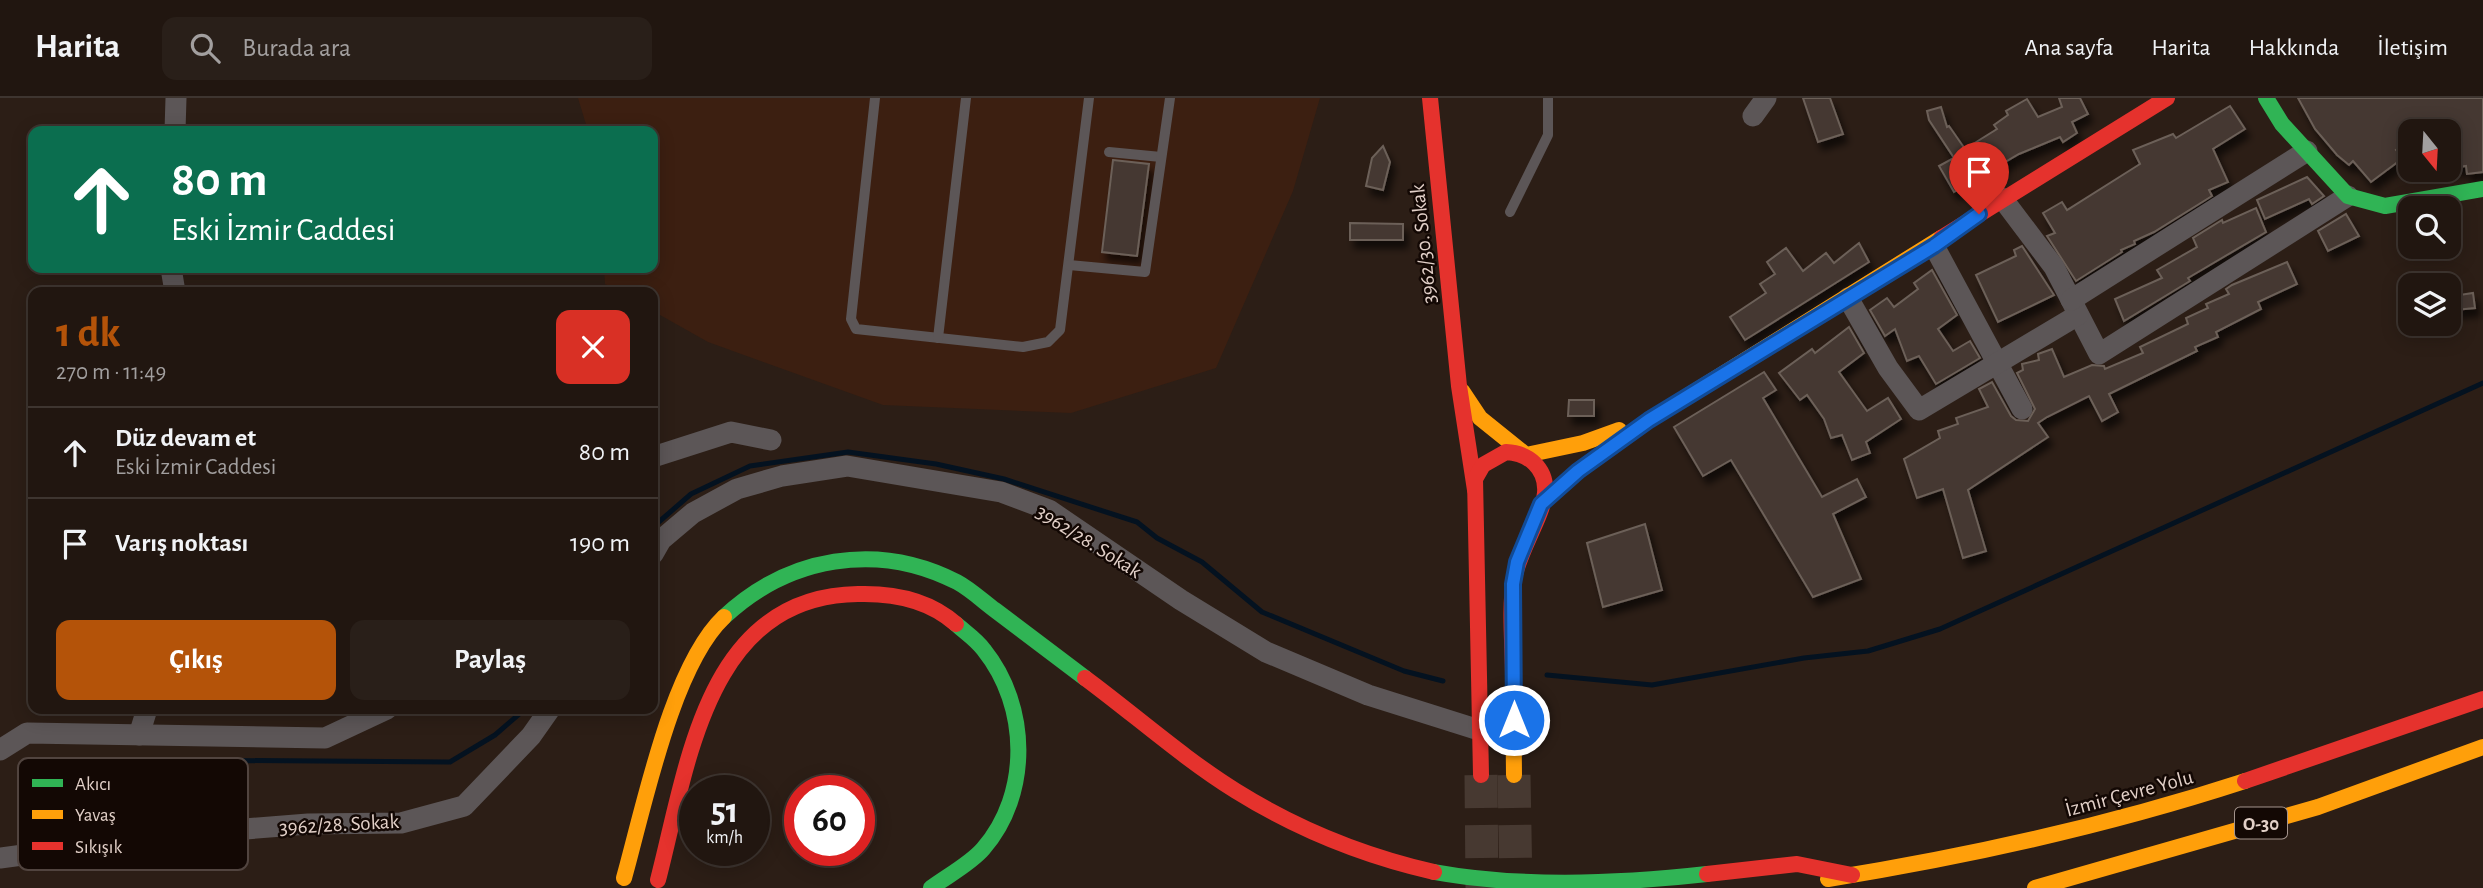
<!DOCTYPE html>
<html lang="tr">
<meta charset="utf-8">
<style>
body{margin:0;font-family:"Alegreya Sans",sans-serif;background:#291f19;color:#f1f3f6;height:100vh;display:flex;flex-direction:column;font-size:26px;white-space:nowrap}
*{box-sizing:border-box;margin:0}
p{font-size:23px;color:#a29f9f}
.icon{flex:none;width:38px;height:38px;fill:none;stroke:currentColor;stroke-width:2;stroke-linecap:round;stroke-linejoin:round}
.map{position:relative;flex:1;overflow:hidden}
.side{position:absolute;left:28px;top:189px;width:630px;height:427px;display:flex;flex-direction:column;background:#211610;border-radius:14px;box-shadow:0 4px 18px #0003,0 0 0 2px #3e3530}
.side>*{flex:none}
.guide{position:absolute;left:28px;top:28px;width:630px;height:147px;border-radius:14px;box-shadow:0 4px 18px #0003,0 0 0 2px #3e3530;background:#0b6e4f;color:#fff;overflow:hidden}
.needle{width:46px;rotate:162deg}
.tools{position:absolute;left:2398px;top:21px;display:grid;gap:14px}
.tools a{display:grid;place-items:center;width:63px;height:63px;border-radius:14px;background:#211610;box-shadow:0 4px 18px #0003,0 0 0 2px #3e3530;font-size:35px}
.speed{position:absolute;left:679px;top:677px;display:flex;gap:14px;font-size:35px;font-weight:700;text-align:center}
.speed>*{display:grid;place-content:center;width:91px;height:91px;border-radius:50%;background:#211610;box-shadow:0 4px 18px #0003,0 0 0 2px #3e3530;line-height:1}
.speed small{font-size:18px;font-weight:400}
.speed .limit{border:10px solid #d22;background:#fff;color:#111}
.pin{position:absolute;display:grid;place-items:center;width:60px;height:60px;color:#fff;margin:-72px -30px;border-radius:50% 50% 50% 0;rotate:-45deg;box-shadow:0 0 7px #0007}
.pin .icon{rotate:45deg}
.me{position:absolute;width:77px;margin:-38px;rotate:0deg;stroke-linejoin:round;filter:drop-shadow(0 0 5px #0008)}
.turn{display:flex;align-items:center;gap:24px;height:147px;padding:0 28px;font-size:32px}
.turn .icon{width:91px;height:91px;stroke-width:2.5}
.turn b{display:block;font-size:49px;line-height:60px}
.round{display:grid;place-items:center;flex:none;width:74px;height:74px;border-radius:14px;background:#291f19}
.overview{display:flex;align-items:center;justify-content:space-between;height:119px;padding:0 28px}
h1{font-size:42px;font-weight:600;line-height:52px;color:#b45309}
.button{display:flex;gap:14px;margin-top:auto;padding:14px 28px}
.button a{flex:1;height:80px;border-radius:14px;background:#b45309;color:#fff;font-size:28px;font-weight:600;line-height:80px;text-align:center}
.button a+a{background:#291f19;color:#f1f3f6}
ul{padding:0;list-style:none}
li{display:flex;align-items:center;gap:21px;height:91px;padding:0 28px;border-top:2px solid #3e3530}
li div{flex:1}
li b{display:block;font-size:26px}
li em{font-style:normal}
header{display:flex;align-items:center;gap:42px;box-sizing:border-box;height:98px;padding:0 35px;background:#211610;border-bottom:2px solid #3e3530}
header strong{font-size:33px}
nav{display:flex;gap:38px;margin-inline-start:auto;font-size:24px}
.search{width:490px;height:63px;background:#291f19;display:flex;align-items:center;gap:18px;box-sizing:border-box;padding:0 24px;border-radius:14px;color:#a29f9f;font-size:26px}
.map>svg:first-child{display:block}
</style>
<header>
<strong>Harita</strong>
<div class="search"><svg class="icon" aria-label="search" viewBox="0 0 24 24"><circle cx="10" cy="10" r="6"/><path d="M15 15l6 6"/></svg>Burada ara</div>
<nav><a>Ana sayfa</a><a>Harita</a><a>Hakkında</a><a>İletişim</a></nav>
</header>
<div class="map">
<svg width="2483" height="790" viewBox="0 0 2483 790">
<defs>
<filter id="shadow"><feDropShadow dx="4.5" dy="8" stdDeviation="3.5" flood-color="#0009"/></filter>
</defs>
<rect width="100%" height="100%" fill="#2c1e16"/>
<polygon fill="#3c1f11" points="578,0 1320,0 1293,93 1216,270 1071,315 883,307 708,244 653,213 653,194 620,194 605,186 604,170 653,170 653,33 588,33"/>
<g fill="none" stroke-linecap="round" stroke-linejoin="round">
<g stroke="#041220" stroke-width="5">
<polyline points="653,429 691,396 750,368 848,354 936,366 1004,381 1137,424 1157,440 1202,464 1262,514 1404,573 1443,583"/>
<polyline points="1547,577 1652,587 1804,560 1868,553 1940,531 2483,285"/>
<polyline points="29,738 70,681 166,662 450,664 495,637 525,611"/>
</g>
</g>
<g fill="#443831" stroke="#6c6059" stroke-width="2" filter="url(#shadow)">
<polygon points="1803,0 1830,0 1843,36 1818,44"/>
<polygon points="2059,0 2080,0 2088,16 2072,24 2077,35 2063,44 2060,39 2019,56 1954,94 1939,68 1954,60 1929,22 1927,13 1941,9 1947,29 1949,28 1965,51 1997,31 1994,27 2008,17 2006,13 2027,1 2038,19 2062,9"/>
<polygon points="2298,0 2483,0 2483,74 2467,76 2466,68 2452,70 2448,25 2410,33 2410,42 2396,52 2403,60 2371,84 2353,63 2349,67 2337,57 2315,31"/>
<polygon points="2230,8 2245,31 2213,51 2228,84 2209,92 2212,98 2154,134 2134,143 2135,146 2121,152 2122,154 2076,183 2047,138 2055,135 2043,115 2062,104 2067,112 2140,66 2133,52 2173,36 2176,40"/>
<polygon points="1383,48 1390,64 1383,92 1366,88 1372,60"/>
<polygon points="1113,62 1149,66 1137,158 1102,154"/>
<polygon points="2307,79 2324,98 2312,106 2309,101 2265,121 2257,102"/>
<polygon points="2256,110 2266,134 2188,180 2190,183 2124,223 2115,201 2162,180 2157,172 2197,149 2193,140 2222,122 2223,125"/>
<polygon points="2346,116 2359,138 2328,153 2318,133"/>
<polygon points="1350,125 1403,126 1403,142 1350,142"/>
<polygon points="1859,145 1869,164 1745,242 1730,219 1766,195 1760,186 1775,176 1767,164 1786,150 1803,173 1826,155 1834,165"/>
<polygon points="2022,148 2054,197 1998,224 1976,177 2016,158 2014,152"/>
<polygon points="2287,164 2297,186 2258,204 2261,211 2216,234 2218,239 2195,249 2197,253 2109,296 2118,314 2102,323 2089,298 2047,319 2038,325 2048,339 1968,392 1986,453 1963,460 1943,391 1917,400 1904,361 1940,340 1938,333 1958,326 1956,320 1988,309 1979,291 1992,284 2011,318 2016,322 2028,323 2035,311 2017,275 2023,272 2022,266 2039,262 2038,256 2052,251 2064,279 2092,267 2104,268 2105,271 2143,255 2140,249 2188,226 2186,220 2208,210 2206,206 2229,196 2226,191 2232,187"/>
<polygon points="1932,172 1957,217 1938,231 1953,253 1970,243 1980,260 1936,286 1919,258 1907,263 1895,231 1885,238 1870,212 1887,200 1894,209 1918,191 1914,185"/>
<polygon points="2473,195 2475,210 2455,212 2453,198"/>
<polygon points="1849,229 1864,255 1839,274 1867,313 1888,300 1901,321 1866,344 1870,355 1852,362 1842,337 1831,340 1824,321 1807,297 1800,302 1779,275 1812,251 1815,255"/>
<polygon points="1764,274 1776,292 1763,300 1822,399 1857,381 1866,399 1833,416 1861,481 1813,499 1731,362 1703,378 1674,329"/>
<polygon points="1569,302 1594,302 1594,318 1568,318"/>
<polygon points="1645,426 1662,492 1603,509 1587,445"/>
</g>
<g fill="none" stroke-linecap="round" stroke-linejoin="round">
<g stroke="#473931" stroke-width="33" stroke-dasharray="33 17" stroke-linecap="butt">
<polyline points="1481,677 1482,790"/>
<polyline points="1514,677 1516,790"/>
</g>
<g stroke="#5c5657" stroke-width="10">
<polyline points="875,0 851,221 856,231 1023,249 1048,244 1060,232 1089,0"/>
<polyline points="1109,54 1161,59"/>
<polyline points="1510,114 1548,37 1548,0"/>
<polyline points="1069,167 1145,174 1170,0"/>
<polyline points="938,240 966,0"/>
</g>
<g stroke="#5c5657" stroke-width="21">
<polyline points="1753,18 1766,0"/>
<polyline points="175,33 176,0"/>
<polyline points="2002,100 2054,169 2099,256 2348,98"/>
<polyline points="1934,148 2022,311"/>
<polyline points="171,170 175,194"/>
<polyline points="1848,200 1888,270 1919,312 2078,217"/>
<polyline points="2071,202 2307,53"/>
<polyline points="653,359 731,334 771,342"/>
<polyline points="653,456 661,442 693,415 737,391 782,378 847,368 1001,394 1049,412 1181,502 1266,554 1368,597 1479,632"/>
<polyline points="139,637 147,611"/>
<polyline points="0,652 27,635 325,640 387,611"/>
<polyline points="0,760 170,737 308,726 401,725 464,708 531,638 550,611"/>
</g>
<g stroke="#30b455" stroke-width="16">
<polyline points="2266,0 2282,26 2348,98 2385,108 2483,91"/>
<path d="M724,519C788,459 877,443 957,484C970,491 983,503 995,512C1025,535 1055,557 1085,580"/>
<path d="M1434,774C1522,790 1618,786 1707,776"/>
<path d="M931,790C947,778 970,766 983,751C1031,696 1029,608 984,552C977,542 965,534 956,526"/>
</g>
<g stroke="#ff9f0a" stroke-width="16">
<polyline points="1462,293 1480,320 1526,357 1583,345 1619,332"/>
<polyline points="1541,406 1578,373 1649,322 1941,140"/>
<polyline points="1513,579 1514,677"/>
<path d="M624,780C644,709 672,568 724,519"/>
<path d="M1828,781C1971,758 2107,728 2245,683"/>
<polyline points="2035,790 2318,709 2483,649"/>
</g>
<g stroke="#e5322d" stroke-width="16">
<polyline points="1430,0 1459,288 1475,392"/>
<polyline points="1941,140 2167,0"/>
<path d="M1085,580C1135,617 1183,660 1236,693C1297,731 1364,758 1434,774"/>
<path d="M1481,677L1475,381L1483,367L1506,354C1528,355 1547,370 1545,395C1543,418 1519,453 1514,481C1509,512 1513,548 1513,579"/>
<polyline points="2245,683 2483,601"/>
<polyline points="1707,776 1797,766 1852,777"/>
<path d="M658,782C688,667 706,498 858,496C893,495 929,502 956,526"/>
</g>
</g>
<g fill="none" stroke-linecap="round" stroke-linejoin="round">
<g stroke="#114b97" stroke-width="18">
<polyline id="route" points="1514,622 1513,486 1517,464 1541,406 1578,373 1649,322 1934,148 1979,116"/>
</g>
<use href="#route" stroke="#1a73e8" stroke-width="12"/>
</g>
<g text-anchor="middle" stroke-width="5" stroke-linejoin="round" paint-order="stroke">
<rect fill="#130804" stroke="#a4948d" stroke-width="2" x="2235" y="709.5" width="52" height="31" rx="5"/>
<g font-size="19" font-weight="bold" fill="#e2d0c8">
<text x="2261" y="732">O-30</text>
</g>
<g font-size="21" fill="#e2d0c8" stroke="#130804">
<text transform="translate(1423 146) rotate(-96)" y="7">3962/30. Sokak</text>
<text transform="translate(1089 443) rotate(32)" y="7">3962/28. Sokak</text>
<text transform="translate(2129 695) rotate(-15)" y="7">İzmir Çevre Yolu</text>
<text transform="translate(339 726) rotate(-3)" y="7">3962/28. Sokak</text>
</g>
</g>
<rect x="18" y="660" width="230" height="112" rx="10" fill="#130804" stroke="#51443f" stroke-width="2"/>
<rect x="32" y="681" width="31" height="8" fill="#30b455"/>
<rect x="32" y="712" width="31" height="9" fill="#ff9f0a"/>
<rect x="32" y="744" width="31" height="8" fill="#e5322d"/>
<g font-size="19" fill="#e2d0c8">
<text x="75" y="692">Akıcı</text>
<text x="75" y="723">Yavaş</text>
<text x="75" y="755">Sıkışık</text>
</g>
</svg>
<div class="tools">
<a><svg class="needle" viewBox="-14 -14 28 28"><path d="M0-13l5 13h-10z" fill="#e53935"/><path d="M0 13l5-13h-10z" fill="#a29f9f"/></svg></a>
<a><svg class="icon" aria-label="search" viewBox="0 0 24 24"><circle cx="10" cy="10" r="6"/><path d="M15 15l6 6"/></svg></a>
<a><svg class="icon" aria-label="layers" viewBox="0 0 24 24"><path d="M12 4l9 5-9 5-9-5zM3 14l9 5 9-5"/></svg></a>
</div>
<div class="speed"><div>51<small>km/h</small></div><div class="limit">60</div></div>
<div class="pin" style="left:1979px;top:116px;background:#d93025"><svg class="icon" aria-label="arrive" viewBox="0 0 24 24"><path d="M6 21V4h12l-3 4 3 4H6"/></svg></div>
<svg class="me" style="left:1514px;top:622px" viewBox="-20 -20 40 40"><circle r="17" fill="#1a73e8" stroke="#fff" stroke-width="3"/><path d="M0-11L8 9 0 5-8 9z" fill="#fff"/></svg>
<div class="guide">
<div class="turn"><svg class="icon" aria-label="ahead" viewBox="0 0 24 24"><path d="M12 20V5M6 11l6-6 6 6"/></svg><div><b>80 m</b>Eski İzmir Caddesi</div></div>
</div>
<section class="side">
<div class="overview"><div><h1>1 dk</h1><p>270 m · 11:49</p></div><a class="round" style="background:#d93025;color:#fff"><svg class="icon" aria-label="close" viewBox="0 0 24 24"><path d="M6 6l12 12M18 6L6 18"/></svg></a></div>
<ul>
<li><svg class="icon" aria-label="ahead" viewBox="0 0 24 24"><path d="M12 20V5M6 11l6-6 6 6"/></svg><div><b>Düz devam et</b><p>Eski İzmir Caddesi</p></div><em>80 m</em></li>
<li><svg class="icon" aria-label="arrive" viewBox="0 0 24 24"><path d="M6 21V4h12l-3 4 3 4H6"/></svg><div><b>Varış noktası</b></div><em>190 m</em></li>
</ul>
<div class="button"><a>Çıkış</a><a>Paylaş</a></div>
</section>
</div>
